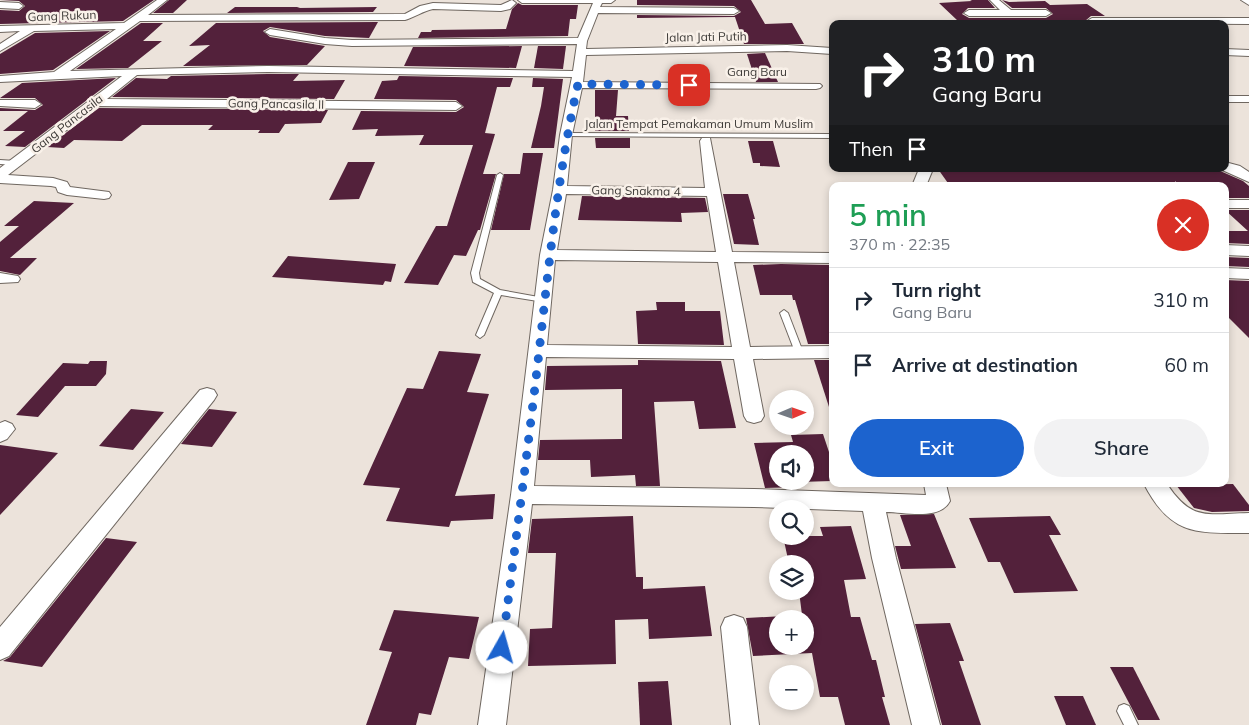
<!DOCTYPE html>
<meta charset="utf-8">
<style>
body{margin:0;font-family:Mulish,sans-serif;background:#f2f2f3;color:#1f2937;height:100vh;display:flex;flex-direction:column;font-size:19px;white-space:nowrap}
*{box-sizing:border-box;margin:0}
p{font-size:16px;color:#747a83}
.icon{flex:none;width:28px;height:28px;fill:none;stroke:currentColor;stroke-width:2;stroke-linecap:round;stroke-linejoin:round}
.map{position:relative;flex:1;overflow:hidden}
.side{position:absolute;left:829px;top:182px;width:400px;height:305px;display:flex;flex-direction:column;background:#fff;border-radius:10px;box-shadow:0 2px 8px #0003}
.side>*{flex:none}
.top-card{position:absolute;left:829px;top:20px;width:400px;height:152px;border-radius:10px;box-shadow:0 2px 8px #0003;background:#202124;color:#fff;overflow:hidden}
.needle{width:32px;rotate:88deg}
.controls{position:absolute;left:769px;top:390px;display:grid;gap:10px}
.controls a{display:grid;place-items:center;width:45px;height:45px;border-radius:50%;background:#fff;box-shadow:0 2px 8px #0003;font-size:25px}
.pin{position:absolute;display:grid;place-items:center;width:42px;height:42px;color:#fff;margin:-21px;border-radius:10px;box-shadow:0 2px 8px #0006}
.me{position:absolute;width:55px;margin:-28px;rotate:7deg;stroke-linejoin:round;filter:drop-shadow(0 0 4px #0008)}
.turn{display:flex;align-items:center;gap:18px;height:105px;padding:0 20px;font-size:22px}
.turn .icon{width:65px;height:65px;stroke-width:2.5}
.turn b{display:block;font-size:35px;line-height:42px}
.then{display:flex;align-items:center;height:48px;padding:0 20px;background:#0003;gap:10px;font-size:19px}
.round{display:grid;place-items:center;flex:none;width:52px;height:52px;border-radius:26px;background:#f2f2f3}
.headline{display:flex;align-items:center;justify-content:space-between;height:85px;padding:0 20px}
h1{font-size:30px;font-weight:600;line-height:38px;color:#1e9e55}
.action{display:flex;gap:10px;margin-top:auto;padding:10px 20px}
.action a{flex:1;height:58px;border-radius:30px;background:#1c63ce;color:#fff;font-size:20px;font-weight:600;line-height:58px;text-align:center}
.action a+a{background:#f2f2f3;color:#1f2937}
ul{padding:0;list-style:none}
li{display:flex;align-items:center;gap:15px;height:65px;padding:0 20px;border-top:1px solid #e0e1e3}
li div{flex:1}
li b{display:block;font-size:19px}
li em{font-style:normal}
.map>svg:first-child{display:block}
</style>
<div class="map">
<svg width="1249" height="725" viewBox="0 0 1249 725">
<rect width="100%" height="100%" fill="#ece3db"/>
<g fill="#53213b" fill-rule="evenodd">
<polygon points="0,0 154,0 123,21 0,24 0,10 19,11 25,6 19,1"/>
<polygon points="169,0 187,0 173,13 153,13"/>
<polygon points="637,0 751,0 765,24 792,23 804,44 744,44 735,17 637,18 637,15 734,16 741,12 734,6 637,5"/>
<polygon points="970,0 988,0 995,8 968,8 962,14 969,18 1046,18 1053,14 1046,8 1012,8 1002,0 1009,2 1045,1 1050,5 1087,4 1105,16 1091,16 1085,21 1087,24 1082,21 958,21 939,3 972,1"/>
<polygon points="518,3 522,5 578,5 576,19 570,19 568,36 418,38 421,32 431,32 432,30 506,29 512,9"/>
<polygon points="235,7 300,7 297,8 377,7 373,12 227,13"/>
<polygon points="378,22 369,38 325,36 270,27 263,31 270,37 325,46 307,65 183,66 210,45 189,46 216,23"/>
<polygon points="141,23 163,23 143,41 162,41 128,68 76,69"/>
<polygon points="110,31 53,70 0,74 0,54 35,33"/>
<polygon points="522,46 516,68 404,66 413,47"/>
<polygon points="538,46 566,46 563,69 534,68"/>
<polygon points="765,53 778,82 756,82 747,54"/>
<polygon points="268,74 299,74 293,81 345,80 334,99 112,97 136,78 167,79 171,76"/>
<polygon points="399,76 513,78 510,87 497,87 485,133 495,134 483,174 496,174 480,230 478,230 466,256 454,255 438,285 404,283 436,226 447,226 473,145 419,145 424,135 375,136 378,129 352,130 361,111 456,112 464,107 456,100 374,99 382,81 397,80"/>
<polygon points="116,78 25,147 5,146 25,131 3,131 28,111 0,111 0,108 35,110 43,105 35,98 0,98 22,83"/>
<polygon points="533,78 563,79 554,148 531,148 541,106 544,87 532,87"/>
<polygon points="595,90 618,90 616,116 628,116 629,131 595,131"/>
<polygon points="99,108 328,110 321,123 285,124 279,133 258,133 260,130 208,130 213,125 142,125 122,141 74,140 64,148 47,147"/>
<polygon points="595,138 630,138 630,148 596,148"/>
<polygon points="748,141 773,141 780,167 760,166 760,163 753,163"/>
<polygon points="523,153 543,153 530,230 491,230 504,174 520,174"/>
<polygon points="348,162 375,162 359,199 329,200"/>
<polygon points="938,169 1164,170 1162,169 1210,169 1218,170 1243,181 1249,186 1249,198 1225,198 1225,186 1180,186 1175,181 1175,186 950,186"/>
<polygon points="723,194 748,194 755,219 753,219 759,245 734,244"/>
<polygon points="582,196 705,198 708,212 681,213 682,222 578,220"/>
<polygon points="34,201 74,203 10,258 37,258 20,275 0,271 0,242 19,226 4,226"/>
<polygon points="1225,210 1249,210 1249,244 1225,243 1225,231 1248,231"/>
<polygon points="288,256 396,264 391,282 385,281 383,285 272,277"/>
<polygon points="1225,257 1249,258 1249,267 1225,266"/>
<polygon points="781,264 832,265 832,344 808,344 795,300 793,300 792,295 760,295 753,265"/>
<polygon points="1225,280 1249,281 1249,338 1225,314"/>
<polygon points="656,302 685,302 685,311 720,311 724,345 638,344 636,311 657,310"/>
<polygon points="439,351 481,354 467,392 489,394 455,496 495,494 493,519 451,521 449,527 386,521 400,488 363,485 407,388 423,389"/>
<polygon points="638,360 721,361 736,428 699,429 694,401 654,402 660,486 636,486 635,475 591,477 590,460 538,460 540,440 622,439 622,389 545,390 547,366 638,365"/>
<polygon points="814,360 832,360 832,407 829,407"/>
<polygon points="90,361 107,361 106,374 96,386 65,386 38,417 16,415 63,363 88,364"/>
<polygon points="131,409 164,412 133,450 99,446"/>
<polygon points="209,409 237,412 212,447 181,444"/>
<path d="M823,434L832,461V481L799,482L800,487L765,488L754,443L793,442L791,435ZM778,454H805V481H778Z"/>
<polygon points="0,445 58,453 0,515"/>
<polygon points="1233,484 1249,505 1249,511 1212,512 1194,508 1176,485"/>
<polygon points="934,514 956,568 901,569 895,546 911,546 900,515"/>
<polygon points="633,516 636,577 643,577 643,589 705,586 712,636 649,639 648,619 615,620 616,664 528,666 530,629 552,628 556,553 528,553 532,519"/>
<polygon points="1050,516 1061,535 1049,535 1078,591 1014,593 1000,562 988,562 969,518"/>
<path d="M851,526L866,579L844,580L851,617H860L872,660H876L885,697H882L890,725H845L838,697H820L812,653L753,656L746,618L802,615L799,591H805V564H789L783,536H823L820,527ZM778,619H805V646H778Z"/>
<polygon points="106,538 137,542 42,667 3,661 10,657"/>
<polygon points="394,610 479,617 469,659 449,657 431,715 419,713 416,725 366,725 392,652 379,650"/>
<polygon points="950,623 964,661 959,661 981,725 942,725 915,624"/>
<polygon points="1110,667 1133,667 1160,720 1138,720"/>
<polygon points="668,681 672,725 640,725 638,682"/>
<polygon points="1054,696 1083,696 1096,725 1066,725"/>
</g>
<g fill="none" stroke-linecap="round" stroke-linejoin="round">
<g stroke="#6f6760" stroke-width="2">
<g id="service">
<polygon points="566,133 832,134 832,138 564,136 564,134"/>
<polygon points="0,160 16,161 19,163 16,165 0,164"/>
<polygon points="500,173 503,175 479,273 480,279 500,290 544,298 548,300 544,302 501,295 484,335 480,338 476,335 494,293 473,282 471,273 497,175"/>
<polygon points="784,310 788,313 803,352 802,354 796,354 795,352 780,313"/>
<polygon points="1124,704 1129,706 1138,725 1124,725 1117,711 1119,706"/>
</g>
</g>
<g stroke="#6f6760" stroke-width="2">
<g id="minor">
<path d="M157,0H167L148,15L405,14L420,6L433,3L501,5L512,0L516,3L510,9L501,11L433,9C423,11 415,17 405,20L140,21L70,71L268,66L573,71L577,44L352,46L325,44L270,35L265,32L270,29L325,38L352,40L578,38L593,3H522L518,0H615L611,3H602L600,7L734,8L739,11L734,14L598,13L587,41L586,49L787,45L832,48V54L787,51L586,55L583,82L820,84L822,86L820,88L816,89L582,88L572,135L567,186L705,188L700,141L702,138H710L732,252L832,253V263L734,262L750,347L832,346V358L753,359L764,416L761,421L754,423L747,421L744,416L734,359L546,357L534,486L754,489L926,495L924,484H946L950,501C940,521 905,512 886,512L896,558L940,725H912L872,558L863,511L754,507L532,504L506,725H478L511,495L540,255L553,190L560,135L572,77L268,72L137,75L107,99L456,102L462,106L456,110L98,106L8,175L53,178L67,182L70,187L109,192L111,195L109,198L104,199L67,195L58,192L56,187L51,186L0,183V168L122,76L0,82V76L54,72L116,29L34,31L0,51V44L20,31L0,32V26L124,23ZM566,194L707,196L716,252L557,250ZM555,260L718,262L732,347L547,345Z"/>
<polygon points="990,0 999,0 1011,10 1046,10 1051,13 1046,16 969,16 964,13 969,10 1000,10"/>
<polygon points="1241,0 1249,0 1249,5"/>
<polygon points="0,2 19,3 23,6 19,9 0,8"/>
<polygon points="1092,18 1249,18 1249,24 1089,23 1087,21"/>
<polygon points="1225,49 1249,50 1249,56 1225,55"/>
<rect x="1225" y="96" width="24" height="6"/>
<polygon points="0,100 35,100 41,104 35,108 0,106"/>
<polygon points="1225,162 1240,166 1249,172 1249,182 1220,169 1225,169"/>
<polygon points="919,169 933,169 926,186 912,186"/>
<rect x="1225" y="200" width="24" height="8"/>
<polygon points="1225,245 1249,246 1249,256 1225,255"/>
<polygon points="1225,268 1249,269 1249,279 1225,278"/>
<polygon points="0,273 18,276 20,279 18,282 0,283"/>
<polygon points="207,388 214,390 217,395 214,400 9,656 0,660 0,627 200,390"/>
<polygon points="5,421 12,424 15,429 7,439 0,442 0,423"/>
<path d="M1144,484H1167C1192,522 1208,514 1249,513V533C1196,533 1171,536 1144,484Z"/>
<polygon points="734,615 743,618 747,627 759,725 731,725 721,627 725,618"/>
</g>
</g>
<use href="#service" fill="#fff" fill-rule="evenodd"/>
<use href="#minor" fill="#fff" fill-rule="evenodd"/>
</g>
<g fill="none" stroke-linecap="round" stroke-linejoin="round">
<path stroke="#1c63ce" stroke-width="9" stroke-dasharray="0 16.2" d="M502,648C514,555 526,463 537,370C548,274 557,178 578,84L689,85"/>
</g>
<g text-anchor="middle" stroke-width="5" stroke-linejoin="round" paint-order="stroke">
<g font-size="12" fill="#3e3b38" stroke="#f9f1e9">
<text transform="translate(62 16) rotate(-2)" y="4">Gang Rukun</text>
<text transform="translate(706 37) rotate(-1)" y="4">Jalan Jati Putih</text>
<text x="757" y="76">Gang Baru</text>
<text transform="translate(276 104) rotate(1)" y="4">Gang Pancasila II</text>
<text transform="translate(67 124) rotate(-38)" y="4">Gang Pancasila</text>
<text x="699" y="128">Jalan Tempat Pemakaman Umum Muslim</text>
<text transform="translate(636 191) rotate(1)" y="4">Gang Snakma 4</text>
</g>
</g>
</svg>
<div class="controls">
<a><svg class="needle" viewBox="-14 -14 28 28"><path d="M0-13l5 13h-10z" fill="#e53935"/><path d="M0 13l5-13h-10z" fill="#747a83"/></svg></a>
<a><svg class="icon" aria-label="sound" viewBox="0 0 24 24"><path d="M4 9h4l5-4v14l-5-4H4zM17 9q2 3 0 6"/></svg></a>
<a><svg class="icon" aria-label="search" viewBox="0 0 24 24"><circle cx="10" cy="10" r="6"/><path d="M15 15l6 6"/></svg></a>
<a><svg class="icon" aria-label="layers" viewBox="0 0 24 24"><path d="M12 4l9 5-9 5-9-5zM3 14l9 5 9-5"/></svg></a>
<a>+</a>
<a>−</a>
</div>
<div class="pin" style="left:689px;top:85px;background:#d93025"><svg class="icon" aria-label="arrive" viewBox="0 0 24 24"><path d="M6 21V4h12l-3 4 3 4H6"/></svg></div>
<svg class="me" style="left:502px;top:648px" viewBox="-20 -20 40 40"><circle r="19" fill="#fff"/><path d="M0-13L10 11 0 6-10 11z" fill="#1c63ce"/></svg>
<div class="top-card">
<div class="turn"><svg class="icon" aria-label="right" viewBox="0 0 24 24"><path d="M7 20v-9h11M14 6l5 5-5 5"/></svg><div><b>310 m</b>Gang Baru</div></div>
<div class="then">Then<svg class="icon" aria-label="arrive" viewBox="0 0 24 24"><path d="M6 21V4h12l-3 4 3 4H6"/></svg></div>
</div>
<section class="side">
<div class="headline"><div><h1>5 min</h1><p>370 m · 22:35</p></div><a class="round" style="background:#d93025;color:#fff"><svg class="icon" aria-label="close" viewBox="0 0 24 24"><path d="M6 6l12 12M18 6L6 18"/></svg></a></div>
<ul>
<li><svg class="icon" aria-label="right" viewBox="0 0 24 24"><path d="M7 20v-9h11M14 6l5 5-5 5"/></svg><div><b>Turn right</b><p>Gang Baru</p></div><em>310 m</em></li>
<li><svg class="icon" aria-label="arrive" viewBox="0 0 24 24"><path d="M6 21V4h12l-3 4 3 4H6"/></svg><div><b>Arrive at destination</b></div><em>60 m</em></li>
</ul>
<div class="action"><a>Exit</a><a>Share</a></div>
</section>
</div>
